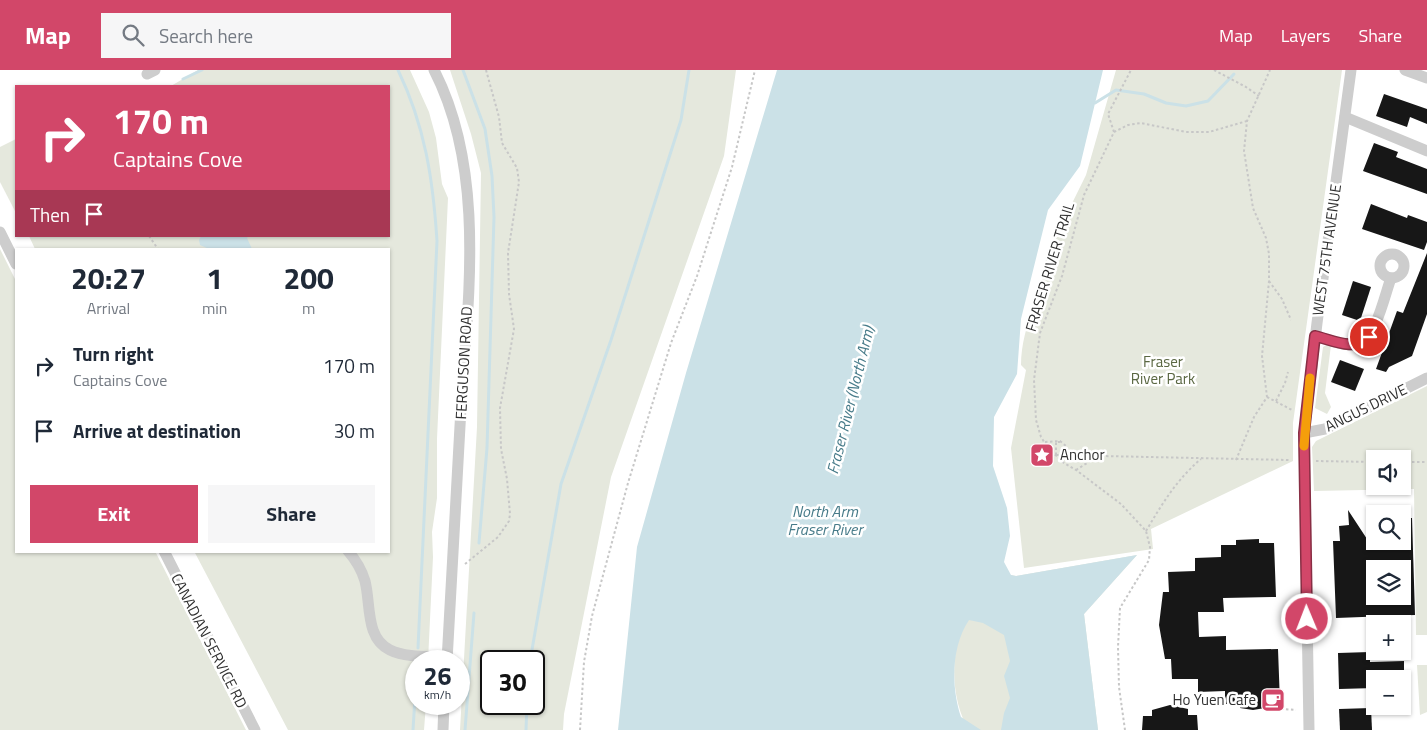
<!DOCTYPE html>
<meta charset="utf-8">
<style>
body{margin:0;font-family:"Titillium Web",sans-serif;background:#f6f6f7;color:#1f2937;height:100vh;display:flex;flex-direction:column;font-size:19px;white-space:nowrap}
*{box-sizing:border-box;margin:0}
p{font-size:16px;color:#747a83}
.icon{flex:none;width:28px;height:28px;fill:none;stroke:currentColor;stroke-width:2;stroke-linecap:round;stroke-linejoin:round}
.map{position:relative;flex:1;overflow:hidden}
.details{position:absolute;left:15px;top:178px;width:375px;height:305px;display:flex;flex-direction:column;background:#fff;border-radius:0px;box-shadow:0 1px 4px #0004}
.details>*{flex:none}
.hud{position:absolute;left:15px;top:15px;width:375px;height:152px;border-radius:0px;box-shadow:0 1px 4px #0004;background:#d24769;color:#fff;overflow:hidden}
.fabs{position:absolute;left:1366px;top:380px;display:grid;gap:10px}
.fabs a{display:grid;place-items:center;width:45px;height:45px;border-radius:0px;background:#fff;box-shadow:0 1px 4px #0004;font-size:25px}
.speed{position:absolute;left:405px;top:580px;display:flex;gap:10px;font-size:25px;font-weight:700;text-align:center}
.speed>*{display:grid;place-content:center;width:65px;height:65px;border-radius:50%;background:#fff;box-shadow:0 1px 4px #0004;line-height:1}
.speed small{font-size:12px;font-weight:400}
.speed .limit{border:2px solid #111;border-radius:8px;background:#fff;color:#111}
.pin{position:absolute;display:grid;place-items:center;width:42px;height:42px;color:#fff;margin:-21px;border:2px solid #fff;border-radius:50%;box-shadow:0 1px 5px #0007}
.me{position:absolute;width:55px;margin:-28px;rotate:359deg;stroke-linejoin:round;filter:drop-shadow(0 0 4px #0008)}
.turn{display:flex;align-items:center;gap:18px;height:105px;padding:0 15px;font-size:22px}
.turn .icon{width:65px;height:65px;stroke-width:2.5}
.turn b{display:block;font-size:35px;line-height:42px}
.then{display:flex;align-items:center;height:48px;padding:0 15px;background:#0003;gap:10px;font-size:19px}
.eta{display:flex;justify-content:space-evenly;align-items:center;height:85px;text-align:center}
.eta b{font-size:30px;font-weight:700;line-height:35px}
.cta{display:flex;gap:10px;margin-top:auto;padding:10px 15px}
.cta a{flex:1;height:58px;border-radius:0px;background:#d24769;color:#fff;font-size:20px;font-weight:700;line-height:58px;text-align:center}
.cta a+a{background:#f6f6f7;color:#1f2937}
ul{padding:0;list-style:none}
li{display:flex;align-items:center;gap:15px;height:65px;padding:0 15px}
li div{flex:1}
li b{display:block;font-size:19px}
li em{font-style:normal}
header{display:flex;align-items:center;gap:30px;box-sizing:border-box;height:70px;padding:0 25px;background:#d24769;color:#fff}
header strong{font-size:24px}
nav{display:flex;gap:28px;margin-inline-start:auto;font-size:18px}
.search{width:350px;height:45px;background:#f6f6f7;display:flex;align-items:center;gap:12px;box-sizing:border-box;padding:0 18px;border-radius:0px;color:#747a83;font-size:19px}
.map>svg:first-child{display:block}
</style>
<header>
<strong>Map</strong>
<div class="search"><svg class="icon" aria-label="search" viewBox="0 0 24 24"><circle cx="10" cy="10" r="6"/><path d="M15 15l6 6"/></svg>Search here</div>
<nav><a>Map</a><a>Layers</a><a>Share</a></nav>
</header>
<div class="map">
<svg width="1427" height="660" viewBox="0 0 1427 660">
<rect width="100%" height="100%" fill="#fff"/>
<g fill="#e5e8dd" fill-rule="evenodd">
<polygon points="198,0 410,0 429,42 436,68 442,114 448,128 437,369 437,428 432,462 433,487 428,591 416,591 416,634 426,634 424,660 288,660 194,481 389,481 389,179 35,179 29,166 389,166 389,16 171,16"/>
<path d="M450,0H736L724,86L611,407L564,644L563,660H460L477,357L481,103L471,64ZM491,591H534V634H491Z"/>
<path d="M1116,0H1342L1293,353V391L1151,459L1153,479L1024,498L1011,378L1026,300L1021,295C1021,275 1027,253 1035,234L1038,233L1047,184L1086,105Z"/>
<polygon points="16,69 16,143 0,112 0,77"/>
<polygon points="0,179 16,211 16,481 155,481 246,660 0,660"/>
<polygon points="1328,274 1331,275 1325,323 1331,337 1327,344 1315,338 1323,277"/>
<path d="M1427,316V565H1416L1414,419L1314,421L1312,377L1316,371ZM1375,389H1402V416H1375Z"/>
<path d="M1137,485L1084,544L1098,660H969C951,632 948,578 968,550C980,534 997,520 1011,505L1016,506Z"/>
<polygon points="1417,595 1427,595 1427,642 1420,645"/>
</g>
<g fill="#cbe1e7">
<path d="M777,0H1103L1080,96L1048,140L1021,249L1017,304L994,347L993,396L1007,438L1010,466L1004,492L1011,505L1016,506L1137,485L1084,544L1098,660H1001L1004,643L1010,628L1004,606L1010,591L1004,565L983,553L969,550C951,577 951,617 961,647L981,660H618L637,477L686,303Z"/>
<polygon points="201,166 249,166 247,168 252,179 209,179 200,175 199,170"/>
</g>
<g fill="none" stroke-linecap="round" stroke-linejoin="round">
<g stroke="#cbe1e7" stroke-width="3">
<path d="M398,0C425,56 433,109 437,171L418,578"/>
<polyline points="463,0 485,59 492,106 494,147 487,378 479,473"/>
<polyline points="183,9 202,0"/>
<polyline points="1095,33 1116,20 1144,24 1166,33 1186,36 1208,31 1234,4"/>
<polyline points="530,591 561,414 611,270 681,50 689,0"/>
<polyline points="413,660 416,611"/>
<polyline points="465,660 474,543"/>
<polyline points="526,660 527,634"/>
</g>
</g>
<g fill="#171717" fill-rule="evenodd">
<polygon points="1384,24 1427,39 1427,54 1410,47 1407,57 1376,46"/>
<polygon points="1374,73 1398,82 1396,87 1427,99 1427,124 1363,101"/>
<polygon points="1371,134 1407,148 1408,145 1427,152 1427,172 1424,180 1362,159"/>
<polygon points="1427,183 1427,244 1412,286 1389,297 1386,302 1376,299 1397,241 1403,243"/>
<polygon points="1353,211 1371,217 1360,251 1342,245"/>
<polygon points="1340,290 1364,299 1355,321 1331,312"/>
<path d="M1348,440L1367,469L1368,453H1375V471H1402V448H1412L1415,545L1336,548L1333,471H1340L1339,456L1349,455ZM1375,499H1402V526H1375Z"/>
<polygon points="1259,469 1259,473 1274,473 1276,527 1223,528 1224,542 1198,542 1199,567 1226,566 1226,580 1278,579 1280,633 1265,633 1265,638 1253,640 1240,638 1240,634 1225,634 1225,621 1198,622 1198,609 1172,609 1171,589 1165,589 1159,555 1163,522 1169,522 1168,502 1195,501 1195,488 1221,487 1221,475 1236,475 1236,470"/>
<polygon points="1370,582 1370,592 1404,591 1404,609 1375,609 1375,618 1339,619 1338,583"/>
<polygon points="1170,635 1188,639 1188,645 1197,645 1198,660 1142,660 1143,646 1152,646 1152,640"/>
<polygon points="1371,638 1372,660 1340,660 1339,639"/>
</g>
<g fill="none" stroke-linecap="round" stroke-linejoin="round">
<g stroke="#c7c7c7" stroke-width="2" stroke-dasharray="2.5 2.5" stroke-linecap="butt">
<polyline points="1214,0 1246,17 1259,26"/>
<polyline points="1114,62 1108,44 1131,0"/>
<polyline points="149,166 158,179"/>
<polyline points="1269,211 1282,229 1291,250"/>
<polyline points="1267,327 1292,340"/>
<polyline points="1276,331 1285,313 1288,302"/>
<polyline points="1045,372 1060,371 1066,376 1068,386"/>
<polyline points="1056,385 1289,390"/>
<polyline points="1056,385 1056,372 1060,372"/>
<polyline points="1236,390 1254,347 1267,327 1262,286 1269,211 1269,184 1266,168 1253,138 1244,81 1247,51 1270,0"/>
<polyline points="1316,391 1375,392"/>
<polyline points="1402,392 1427,392"/>
<polyline points="1076,400 1098,386"/>
<path d="M1146,461C1162,434 1177,409 1201,389"/>
<polyline points="465,494 498,467 509,451 510,444 507,409 501,379 500,338 514,259 509,224 508,183 519,112 517,98 502,73 499,47 486,0"/>
<polyline points="1271,638 1296,640"/>
<polyline points="580,660 584,592 592,546 628,413 671,273 697,206 732,97 755,0"/>
<polyline points="1125,660 1119,617 1118,577 1120,538 1149,490 1150,477 1146,461 1121,434 1076,400 1064,393 1048,378 1041,367 1036,350 1034,310 1040,263 1062,206 1084,125 1114,62 1128,55 1141,53 1186,62 1209,62 1247,51"/>
</g>
<g stroke="#cdcdcd" stroke-width="11">
<path d="M434,0C486,101 468,229 461,338C457,423 452,507 447,591"/>
<polyline points="1405,0 1427,8"/>
<polyline points="147,4 155,0"/>
<polyline points="1345,47 1427,81"/>
<polyline points="0,162 16,194"/>
<circle cx="1392" cy="196" r="12"/>
<path d="M1315,266C1327,269 1345,277 1357,275C1375,272 1385,224 1391,208"/>
<polyline points="1304,363 1325,359 1427,308"/>
<polyline points="164,481 255,660"/>
<path d="M348,481C355,489 362,501 365,511C371,534 365,568 390,580C406,588 430,586 447,587"/>
<polyline points="443,660 444,634"/>
<polyline points="1309,660 1304,363 1317,253 1351,0"/>
</g>
</g>
<g fill="none" stroke-linecap="round" stroke-linejoin="round">
<g stroke="#882e44" stroke-width="12">
<path id="route" d="M1307,549L1304,363L1315,266C1332,270 1355,282 1369,267"/>
</g>
<use href="#route" stroke="#d24769" stroke-width="9"/>
<polyline stroke="#f59e0b" stroke-width="9" points="1304,376 1310,308"/>
</g>
<defs>
<g id="sight-square" transform="scale(1.25)"><rect x="-9" y="-9" width="18" height="18" rx="4" fill="#d24769" stroke="#fff"/><path d="M0-6L1.8-2.2L6-1.7L2.9 1.2L3.7 5.4L0 3.3L-3.7 5.4L-2.9 1.2L-6-1.7L-1.8-2.2Z" fill="#fff"/></g>
<g id="cafe-square" transform="scale(1.25)"><rect x="-9" y="-9" width="18" height="18" rx="4" fill="#d24769" stroke="#fff"/><path d="M-5.5-4.5H6V0H3Q3 3.5 0 3.5H-2.5Q-5.5 3.5-5.5 0ZM3-3.2v2h1.7v-2ZM-6 4.5H4V6H-6Z" fill="#fff"/></g>
</defs>
<g fill-rule="evenodd">
<use href="#sight-square" x="1042" y="385"/>
<use href="#cafe-square" x="1273" y="630"/>
</g>
<g text-anchor="middle" stroke-width="5" stroke-linejoin="round" paint-order="stroke">
<g font-size="15" fill="#303030" stroke="#fff">
<text transform="translate(1327 180) rotate(-82)" y="5">WEST 75TH AVENUE</text>
<text transform="translate(1050 197) rotate(-73)" y="5">FRASER RIVER TRAIL</text>
<text transform="translate(464 293) rotate(-87)" y="5">FERGUSON ROAD</text>
<text transform="translate(1366 338) rotate(-26)" y="5">ANGUS DRIVE</text>
<text transform="translate(209 571) rotate(63)" y="5">CANADIAN SERVICE RD</text>
</g>
<g font-size="15" fill="#5a6742" stroke="#fff">
<text x="1163" y="297">Fraser<tspan x="1163" dy="17">River Park</tspan></text>
</g>
<g font-size="15" fill="#303030" stroke="#fff" text-anchor="start">
<text x="1060" y="390">Anchor</text>
<text x="1256" y="635" text-anchor="end">Ho Yuen Cafe</text>
</g>
<g font-size="16" font-style="italic" fill="#477b89" stroke="#fff">
<text transform="translate(850 330) rotate(-76)" y="6">Fraser River (North Arm)</text>
<text x="825" y="447">North Arm<tspan x="825" dy="18">Fraser River</tspan></text>
</g>
</g>
</svg>
<div class="fabs">
<a><svg class="icon" aria-label="sound" viewBox="0 0 24 24"><path d="M4 9h4l5-4v14l-5-4H4zM17 9q2 3 0 6"/></svg></a>
<a><svg class="icon" aria-label="search" viewBox="0 0 24 24"><circle cx="10" cy="10" r="6"/><path d="M15 15l6 6"/></svg></a>
<a><svg class="icon" aria-label="layers" viewBox="0 0 24 24"><path d="M12 4l9 5-9 5-9-5zM3 14l9 5 9-5"/></svg></a>
<a>+</a>
<a>−</a>
</div>
<div class="speed"><div>26<small>km/h</small></div><div class="limit">30</div></div>
<div class="pin" style="left:1369px;top:267px;background:#d93025"><svg class="icon" aria-label="arrive" viewBox="0 0 24 24"><path d="M6 21V4h12l-3 4 3 4H6"/></svg></div>
<svg class="me" style="left:1307px;top:549px" viewBox="-20 -20 40 40"><circle r="17" fill="#d24769" stroke="#fff" stroke-width="3"/><path d="M0-11L8 9 0 5-8 9z" fill="#fff"/></svg>
<div class="hud">
<div class="turn"><svg class="icon" aria-label="right" viewBox="0 0 24 24"><path d="M7 20v-9h11M14 6l5 5-5 5"/></svg><div><b>170 m</b>Captains Cove</div></div>
<div class="then">Then<svg class="icon" aria-label="arrive" viewBox="0 0 24 24"><path d="M6 21V4h12l-3 4 3 4H6"/></svg></div>
</div>
<section class="details">
<div class="eta">
<div><b>20:27</b><p>Arrival</p></div>
<div><b>1</b><p>min</p></div>
<div><b>200</b><p>m</p></div>
</div>
<ul>
<li><svg class="icon" aria-label="right" viewBox="0 0 24 24"><path d="M7 20v-9h11M14 6l5 5-5 5"/></svg><div><b>Turn right</b><p>Captains Cove</p></div><em>170 m</em></li>
<li><svg class="icon" aria-label="arrive" viewBox="0 0 24 24"><path d="M6 21V4h12l-3 4 3 4H6"/></svg><div><b>Arrive at destination</b></div><em>30 m</em></li>
</ul>
<div class="cta"><a>Exit</a><a>Share</a></div>
</section>
</div>
